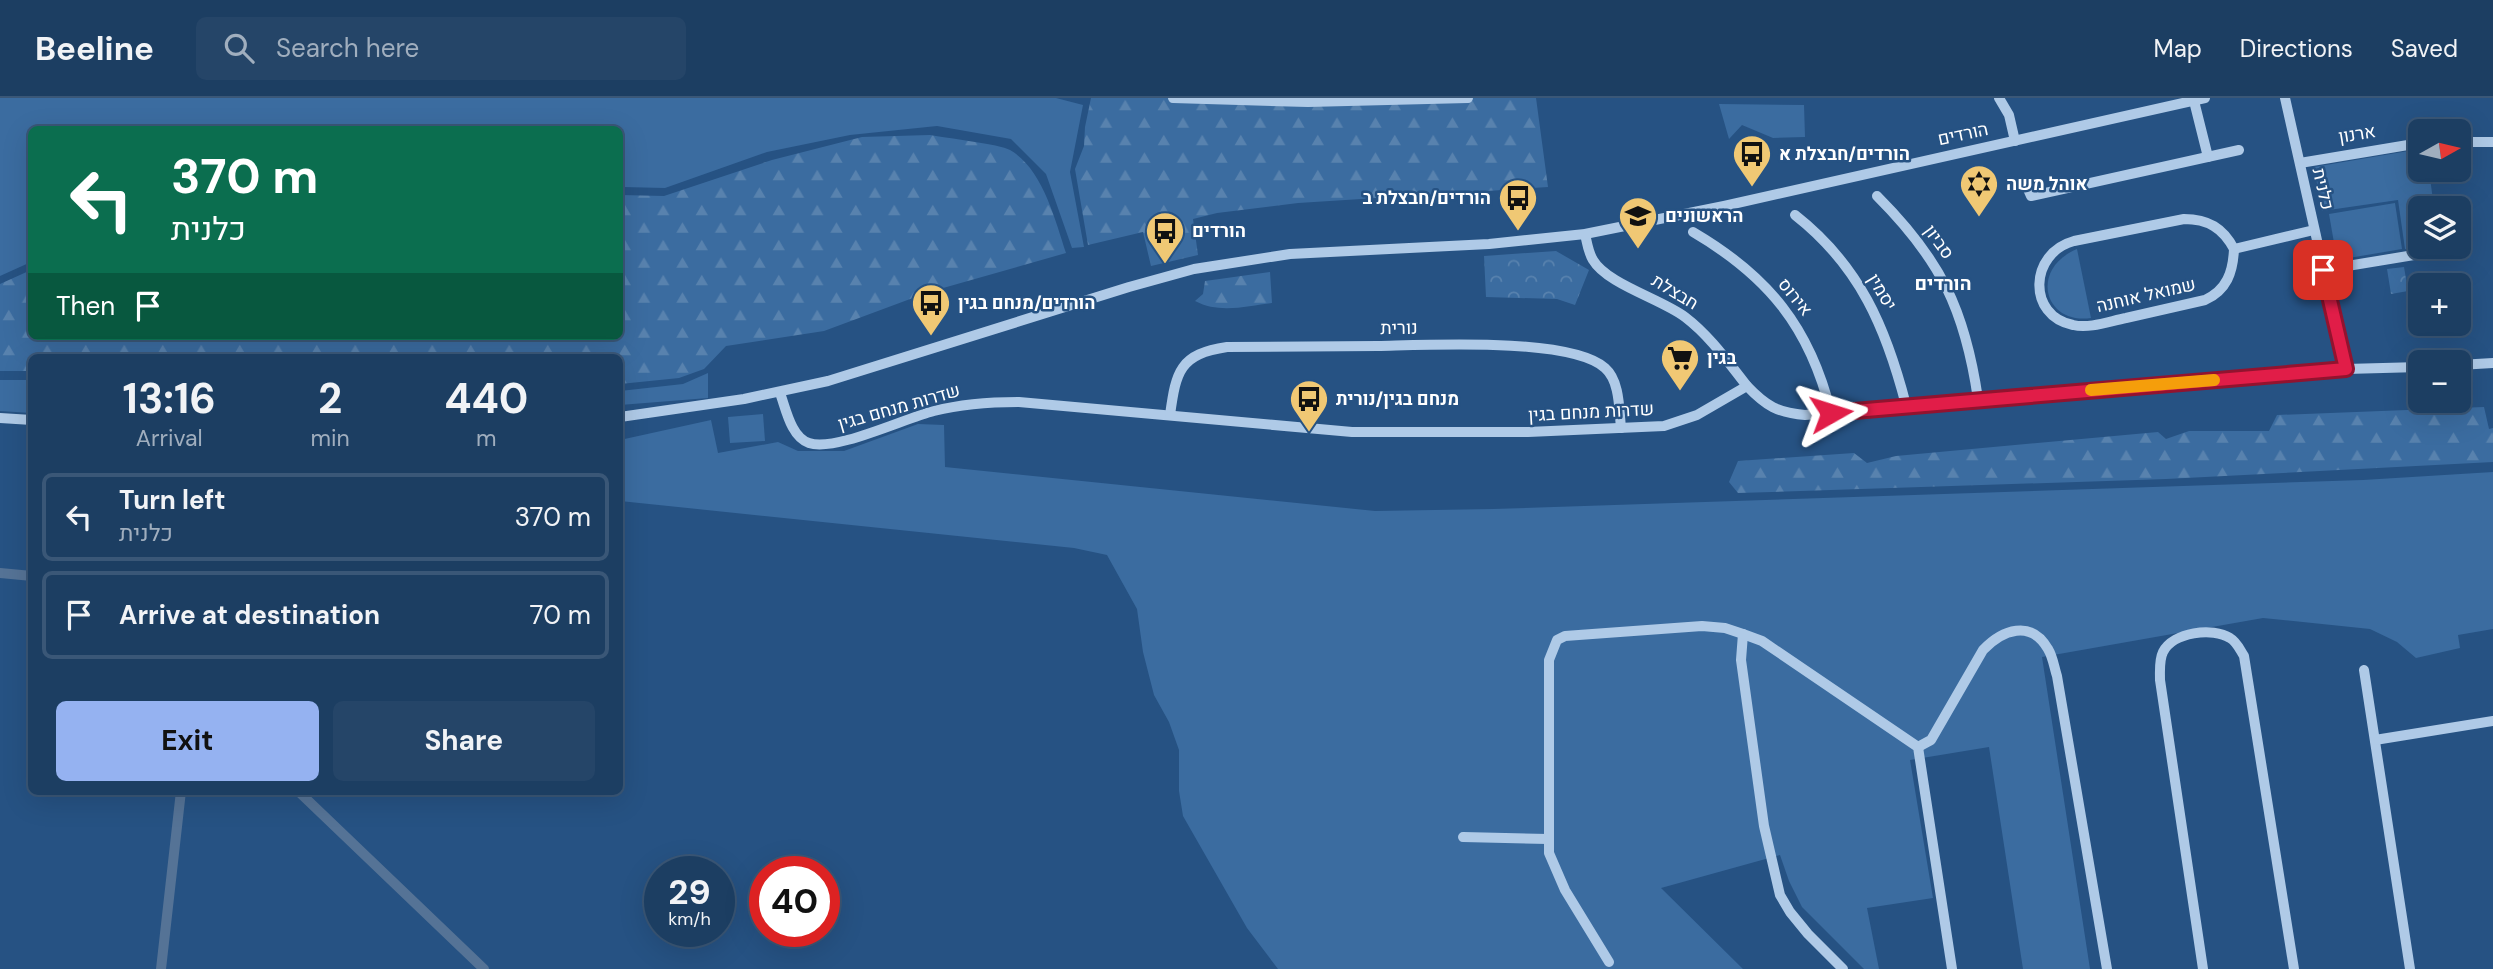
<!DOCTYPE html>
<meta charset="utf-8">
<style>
body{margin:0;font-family:"DM Sans",Heebo,sans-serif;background:#254568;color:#f1f3f6;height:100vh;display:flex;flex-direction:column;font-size:26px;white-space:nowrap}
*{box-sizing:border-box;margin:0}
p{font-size:23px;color:#a0aebe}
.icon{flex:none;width:38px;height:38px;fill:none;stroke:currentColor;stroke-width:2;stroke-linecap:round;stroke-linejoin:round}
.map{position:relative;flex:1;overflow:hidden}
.details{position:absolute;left:28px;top:256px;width:595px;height:441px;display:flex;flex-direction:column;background:#1c3e62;border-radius:10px;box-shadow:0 7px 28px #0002,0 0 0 2px #3a5777}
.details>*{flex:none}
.top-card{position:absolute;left:28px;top:28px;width:595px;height:214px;border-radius:10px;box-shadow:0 7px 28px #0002,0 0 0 2px #3a5777;background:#0b6e4f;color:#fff;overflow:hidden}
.needle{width:46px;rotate:82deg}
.fabs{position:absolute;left:2408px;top:21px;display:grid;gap:14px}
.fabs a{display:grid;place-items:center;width:63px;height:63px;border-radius:10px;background:#1c3e62;box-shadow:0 7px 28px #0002,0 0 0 2px #3a5777;font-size:35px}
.speed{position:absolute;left:644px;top:758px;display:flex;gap:14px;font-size:35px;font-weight:700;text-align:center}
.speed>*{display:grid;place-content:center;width:91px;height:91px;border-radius:50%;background:#1c3e62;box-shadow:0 7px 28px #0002,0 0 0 2px #3a5777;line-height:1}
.speed small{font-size:18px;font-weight:400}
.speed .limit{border:10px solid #d22;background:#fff;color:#111}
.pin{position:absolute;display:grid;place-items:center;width:60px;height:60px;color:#fff;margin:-30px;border-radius:14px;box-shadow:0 4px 10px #0006}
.me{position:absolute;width:77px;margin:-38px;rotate:84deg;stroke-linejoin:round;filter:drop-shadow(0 0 5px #0008)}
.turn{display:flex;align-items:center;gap:24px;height:147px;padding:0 28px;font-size:32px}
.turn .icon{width:91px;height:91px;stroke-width:2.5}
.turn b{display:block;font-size:49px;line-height:60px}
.then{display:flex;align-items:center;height:66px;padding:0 28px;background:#0003;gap:14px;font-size:26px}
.eta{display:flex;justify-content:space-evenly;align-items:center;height:119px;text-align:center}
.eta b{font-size:42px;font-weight:700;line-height:49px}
.button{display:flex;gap:14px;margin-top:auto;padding:14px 28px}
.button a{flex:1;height:80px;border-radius:10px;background:#95b2f1;color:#111;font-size:28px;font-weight:700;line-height:80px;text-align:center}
.button a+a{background:#254568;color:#f1f3f6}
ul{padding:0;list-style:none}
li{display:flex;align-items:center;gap:21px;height:88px;margin:0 14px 10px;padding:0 14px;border:4px solid #3a5777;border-radius:10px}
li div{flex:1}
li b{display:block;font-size:26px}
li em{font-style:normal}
header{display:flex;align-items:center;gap:42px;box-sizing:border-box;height:98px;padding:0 35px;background:#1c3e62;border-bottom:2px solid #3a5777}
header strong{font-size:33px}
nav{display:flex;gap:38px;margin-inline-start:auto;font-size:24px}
.search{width:490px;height:63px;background:#254568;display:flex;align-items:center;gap:18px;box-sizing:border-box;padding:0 24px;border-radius:10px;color:#a0aebe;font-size:26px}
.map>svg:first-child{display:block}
</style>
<header>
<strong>Beeline</strong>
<div class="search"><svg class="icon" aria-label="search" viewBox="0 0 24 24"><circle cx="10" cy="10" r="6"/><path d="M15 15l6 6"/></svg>Search here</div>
<nav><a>Map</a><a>Directions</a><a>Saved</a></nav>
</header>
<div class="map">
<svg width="2493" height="871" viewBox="0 0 2493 871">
<defs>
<pattern id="forest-firs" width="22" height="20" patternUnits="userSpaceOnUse" patternTransform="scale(1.75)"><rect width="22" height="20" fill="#3b6ca0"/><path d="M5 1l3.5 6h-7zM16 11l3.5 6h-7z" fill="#5882ae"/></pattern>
<pattern id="park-crowns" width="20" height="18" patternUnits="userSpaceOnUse" patternTransform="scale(1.75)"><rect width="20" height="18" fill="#3b6ca0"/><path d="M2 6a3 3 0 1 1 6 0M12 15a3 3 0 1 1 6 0" fill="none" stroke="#5882ae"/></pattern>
</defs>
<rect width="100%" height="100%" fill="#265283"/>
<g fill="#3b6ca0">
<polygon points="0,0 1056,0 1083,7 1070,74 1084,149 1072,150 1046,76 1011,41 937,28 850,37 767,54 665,90 622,89 620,85 620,32 419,32 384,28 375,32 32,32 31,164 0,178"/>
<polygon points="1719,6 1804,7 1805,39 1773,40 1742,27 1729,41"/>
<polygon points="2420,51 2420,72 2429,72 2434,110 2420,110 2420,149 2422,149 2405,151 2398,102 2322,113 2314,69"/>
<polygon points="2395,105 2402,151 2337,162 2329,116"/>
<path d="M2077,151L2091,220C2044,227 2029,171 2077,151Z"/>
<polygon points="708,275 708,300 620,307 620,293 683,286"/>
<polygon points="0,282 31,282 31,315 0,313"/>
<polygon points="763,316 765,343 730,345 728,319"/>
<polygon points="711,322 718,355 778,344 798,353 844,353 918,326 944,327 945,369 1375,413 1493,411 2363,382 2493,374 2493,531 2458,537 2460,550 2416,560 2397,544 2370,531 2263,520 2042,559 2090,871 2023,871 1989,649 1910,662 1933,800 1867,810 1879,871 1864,871 1802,809 1789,783 1780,757 1661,790 1743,871 1278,871 1247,830 1183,718 1179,693 1179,652 1169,624 1154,597 1143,554 1137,511 1107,457 1074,450 620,403 620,342"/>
</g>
<g fill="url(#forest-firs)">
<polygon points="1091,0 1536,0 1548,89 1298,105 1217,115 1193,121 1198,157 1151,168 1143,134 1088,147 1075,71 1084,48 1085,29"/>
<path d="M930,37C945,40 1000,46 1010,52C1042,70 1055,121 1066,155L929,194L824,233L726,248L704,271L679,280L620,286V259H32L31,273H0V186L31,172L32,238H620V97L664,98L772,62L862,39Z"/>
<path d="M1270,174L1272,205C1246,208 1220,216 1195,203L1203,196L1205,183Z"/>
<polygon points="2484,309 2489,331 2493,330 2493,364 2166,381 1738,395 1729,384 1738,363 1854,355 1867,365 1896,358 2158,334 2166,341 2189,333 2269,333 2277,317"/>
</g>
<g fill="url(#park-crowns)">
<polygon points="1556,153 1589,172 1575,207 1557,201 1486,199 1484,158"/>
<polygon points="2404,169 2408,193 2391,196 2387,171"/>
</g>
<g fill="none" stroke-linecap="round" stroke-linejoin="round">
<g stroke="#557396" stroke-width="10">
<polyline points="0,475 32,478"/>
<polyline points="298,693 484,871"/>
<polyline points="161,871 181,693"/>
</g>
<g stroke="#afcae7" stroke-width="10">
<polyline points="1173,0 1308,4 1468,0"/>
<polyline points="1999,0 2009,17 2015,43"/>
<polyline points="2285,0 2346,271"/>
<polyline points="2194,3 2208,59"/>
<polyline points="2459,44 2493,44"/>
<polyline points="2300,65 2420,45"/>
<polyline points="2027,89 2031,98 2239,52"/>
<path d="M1877,98C1941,162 1965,212 1978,301"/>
<path d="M1795,117C1860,168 1886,230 1906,307"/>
<path d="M2184,121C2208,121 2223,130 2234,151C2233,174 2227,192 2205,202C2179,208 2153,214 2126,220C2110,223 2090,231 2073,227C2027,218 2029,155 2074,143Z"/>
<path d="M1693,134C1768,178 1810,229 1831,315"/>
<path d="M1585,136C1587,144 1588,154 1593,162C1607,186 1661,201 1685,219C1710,238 1728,264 1747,288"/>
<polyline points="2234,151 2314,132"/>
<polyline points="2323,172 2426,155"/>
<polyline points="2459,267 2493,265"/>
<path d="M780,295C786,311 791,339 809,345C835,354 905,320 934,313C962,306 991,304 1019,304L1352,334H1528L1664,328L1697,317L1747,288C1766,308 1778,315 1805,317L2346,271L2420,269"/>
<path d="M1170,317C1176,273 1180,256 1227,249C1277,249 1327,248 1378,248C1426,247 1570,239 1605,270C1620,283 1619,311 1621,330"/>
<polyline points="620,319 744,301 828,283 1129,189 1194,171 1290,156 1489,146 1585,136 1724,108 2205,0"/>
<polyline points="0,320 32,322"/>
<polyline points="1743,536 1741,562 1764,728 1780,797 1790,814 1808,836 1843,871"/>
<polyline points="2364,572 2410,871"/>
<polyline points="2375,642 2493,623"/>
<path d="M1918,649L1931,642L1983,552C2002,532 2031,521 2048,551C2053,559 2054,569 2057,578L2107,871"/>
<polyline points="1463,739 1548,741"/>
<polyline points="1609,864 1565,792 1549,755 1549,562 1557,542 1565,538 1702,528 1725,530 1743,536 1762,543 1918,649 1952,871"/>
<path d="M2203,871L2160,582C2160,572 2159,562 2163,554C2173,534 2213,529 2230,540C2237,544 2240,552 2244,558L2294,871"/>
</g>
</g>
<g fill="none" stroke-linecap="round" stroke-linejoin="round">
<g stroke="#92132f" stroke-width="18">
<polyline id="route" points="1831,315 2346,271 2323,172"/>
</g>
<use href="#route" stroke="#e11d48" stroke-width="12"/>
<polyline stroke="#f59e0b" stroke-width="12" points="2091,292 2214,282"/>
</g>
<defs>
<g id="bus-pin" transform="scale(2.0125)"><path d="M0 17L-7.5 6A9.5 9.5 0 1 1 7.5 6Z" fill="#f0c874" stroke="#265283"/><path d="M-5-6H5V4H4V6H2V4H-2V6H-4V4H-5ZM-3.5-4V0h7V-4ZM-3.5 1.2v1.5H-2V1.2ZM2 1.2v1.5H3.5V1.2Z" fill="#111"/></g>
<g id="synagogue-pin" transform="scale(2.0125)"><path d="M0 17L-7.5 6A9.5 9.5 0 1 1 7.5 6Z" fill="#f0c874" stroke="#265283"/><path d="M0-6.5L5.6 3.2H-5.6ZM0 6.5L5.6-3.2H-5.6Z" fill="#111"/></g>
<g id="school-pin" transform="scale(2.0125)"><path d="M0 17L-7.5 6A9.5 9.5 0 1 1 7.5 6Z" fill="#f0c874" stroke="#265283"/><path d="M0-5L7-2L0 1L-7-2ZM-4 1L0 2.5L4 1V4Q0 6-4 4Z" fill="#111"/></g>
<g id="supermarket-pin" transform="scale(2.0125)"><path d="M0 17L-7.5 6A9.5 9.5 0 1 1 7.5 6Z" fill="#f0c874" stroke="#265283"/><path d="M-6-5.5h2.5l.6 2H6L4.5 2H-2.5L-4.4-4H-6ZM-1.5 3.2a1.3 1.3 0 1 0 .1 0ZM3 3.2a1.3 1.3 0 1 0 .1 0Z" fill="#111"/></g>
</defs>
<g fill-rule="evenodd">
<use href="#bus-pin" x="1752" y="56"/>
<use href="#synagogue-pin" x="1979" y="86"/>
<use href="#bus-pin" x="1518" y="100"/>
<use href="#school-pin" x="1638" y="118"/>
<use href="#bus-pin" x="1165" y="133"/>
<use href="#bus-pin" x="931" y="205"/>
<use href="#supermarket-pin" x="1680" y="260"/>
<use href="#bus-pin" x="1309" y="301"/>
</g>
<g text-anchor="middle" stroke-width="5" stroke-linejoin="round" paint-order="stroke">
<g font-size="18" fill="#fff" stroke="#265283">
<text transform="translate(1963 36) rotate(-12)" y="6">הורדים</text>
<text transform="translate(2357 36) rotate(-9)" y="6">ארנון</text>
<text transform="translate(2323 91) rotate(77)" y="6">כלנית</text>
<text transform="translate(1939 144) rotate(54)" y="6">סביון</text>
<text transform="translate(1675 194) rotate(31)" y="6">חבצלת</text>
<text transform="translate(1882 194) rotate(59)" y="6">יסמין</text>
<text transform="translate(2146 197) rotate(-13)" y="6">שמואל אוחנה</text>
<text transform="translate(1795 199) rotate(51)" y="6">אירוס</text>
<text transform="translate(1399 230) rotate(-1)" y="6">נורית</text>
<text transform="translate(899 309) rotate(-16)" y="6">שדרות מנחם בגין</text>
<text transform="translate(1591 314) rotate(-3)" y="6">שדרות מנחם בגין</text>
</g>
<g font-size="18" font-weight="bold" fill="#fff" stroke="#265283" text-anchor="start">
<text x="1779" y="62">הורדים/חבצלת א</text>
<text x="2006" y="92">אוהל משה</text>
<text x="1491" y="106" text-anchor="end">הורדים/חבצלת ב</text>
<text x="1665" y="124">הראשונים</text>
<text x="1192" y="139">הורדים</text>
<text x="958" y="211">הורדים/מנחם בגין</text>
<text x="1707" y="266">בגין</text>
<text x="1336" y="307">מנחם בגין/נורית</text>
</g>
<g font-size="19" font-weight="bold" fill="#fff" stroke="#265283">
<text x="1943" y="192">הורדים</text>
</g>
</g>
</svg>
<div class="fabs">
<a><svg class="needle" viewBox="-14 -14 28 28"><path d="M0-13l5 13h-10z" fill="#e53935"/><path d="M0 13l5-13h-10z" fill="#a0aebe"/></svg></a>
<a><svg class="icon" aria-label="layers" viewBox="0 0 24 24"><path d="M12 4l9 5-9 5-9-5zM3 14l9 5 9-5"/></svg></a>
<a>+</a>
<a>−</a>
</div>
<div class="speed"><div>29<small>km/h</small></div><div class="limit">40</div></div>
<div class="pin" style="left:2323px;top:172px;background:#d93025"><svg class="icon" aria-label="arrive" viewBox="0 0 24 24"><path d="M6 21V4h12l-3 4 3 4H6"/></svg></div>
<svg class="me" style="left:1831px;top:315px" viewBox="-20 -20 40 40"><path d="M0-17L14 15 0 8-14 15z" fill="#e11d48" stroke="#fff" stroke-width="4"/></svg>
<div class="top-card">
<div class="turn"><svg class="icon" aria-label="left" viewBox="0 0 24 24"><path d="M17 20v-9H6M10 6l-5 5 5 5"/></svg><div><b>370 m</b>כלנית</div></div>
<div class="then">Then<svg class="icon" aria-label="arrive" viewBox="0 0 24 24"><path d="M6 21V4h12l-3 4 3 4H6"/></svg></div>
</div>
<section class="details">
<div class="eta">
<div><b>13:16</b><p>Arrival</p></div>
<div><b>2</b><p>min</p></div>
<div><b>440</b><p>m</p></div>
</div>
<ul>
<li><svg class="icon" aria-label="left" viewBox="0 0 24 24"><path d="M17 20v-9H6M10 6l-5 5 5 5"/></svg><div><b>Turn left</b><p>כלנית</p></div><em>370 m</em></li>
<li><svg class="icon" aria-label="arrive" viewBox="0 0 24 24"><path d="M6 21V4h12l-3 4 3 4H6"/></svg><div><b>Arrive at destination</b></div><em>70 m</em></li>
</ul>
<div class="button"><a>Exit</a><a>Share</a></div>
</section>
</div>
